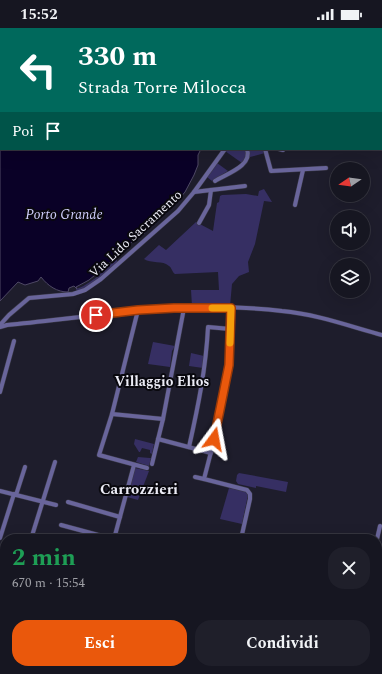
<!DOCTYPE html>
<html lang="it">
<meta charset="utf-8">
<style>
body{margin:0;font-family:Spectral,serif;background:#1f1f2a;color:#f1f3f6;height:100vh;display:flex;flex-direction:column;font-size:15px;white-space:nowrap}
*{box-sizing:border-box;margin:0}
p{font-size:13px;color:#9e9fa5}
.icon{flex:none;width:22px;height:22px;fill:none;stroke:currentColor;stroke-width:2;stroke-linecap:round;stroke-linejoin:round}
.map{position:relative;flex:1;overflow:hidden}
.panel{position:absolute;left:0px;top:506px;width:382px;height:140px;display:flex;flex-direction:column;background:#161621;border-radius:16px 16px 0 0;box-shadow:0 4px 16px #0002,0 0 0 1px #35353f}
.panel>*{flex:none}
.hud{position:absolute;left:0px;top:0px;width:382px;height:122px;box-shadow:0 4px 16px #0002,0 0 0 1px #35353f;background:#00695c;color:#fff;overflow:hidden}
.needle{width:26px;rotate:257deg}
.buttons{position:absolute;left:330px;top:134px;display:grid;gap:8px}
.buttons a{display:grid;place-items:center;width:40px;height:40px;border-radius:50%;background:#161621;box-shadow:0 4px 16px #0002,0 0 0 1px #35353f;font-size:20px}
.pin{position:absolute;display:grid;place-items:center;width:34px;height:34px;color:#fff;margin:-17px;border:2px solid #fff;border-radius:50%;box-shadow:0 1px 4px #0007}
.me{position:absolute;width:44px;margin:-22px;rotate:13deg;stroke-linejoin:round;filter:drop-shadow(0 0 3px #0008)}
.turn{display:flex;align-items:center;gap:14px;height:84px;padding:0 12px;font-size:18px}
.turn .icon{width:52px;height:52px;stroke-width:2.5}
.turn b{display:block;font-size:28px;line-height:34px}
.then{display:flex;align-items:center;height:38px;padding:0 12px;background:#0003;gap:8px;font-size:15px}
.round{display:grid;place-items:center;flex:none;width:42px;height:42px;border-radius:16px;background:#1f1f2a}
.overview{display:flex;align-items:center;justify-content:space-between;height:68px;padding:0 12px}
h1{font-size:24px;font-weight:700;line-height:30px;color:#1e9e55}
.primary-button{display:flex;gap:8px;margin-top:auto;padding:8px 12px}
.primary-button a{flex:1;height:46px;border-radius:16px;background:#ea580c;color:#fff;font-size:16px;font-weight:700;line-height:46px;text-align:center}
.primary-button a+a{background:#1f1f2a;color:#f1f3f6}
.status{display:flex;justify-content:space-between;align-items:center;height:28px;padding:0 20px;background:#161621;direction:ltr}
.status svg{height:11px;fill:currentColor}
.map>svg:first-child{display:block}
</style>
<div class="status"><b>15:52</b><svg viewBox="0 0 49 12"><path d="M0 12V9h3v3zM5 12V6h3v6zM10 12V3h3v9zM15 12V0h3v12zM26 1h20v11H26zM47 4h2v5h-2z"/></svg></div>
<div class="map">
<svg width="382" height="646" viewBox="0 0 382 646">
<rect width="100%" height="100%" fill="#1e1d2c"/>
<g fill="#362f63">
<polygon points="227,121 245,121 247,128 242,135 225,123"/>
<polygon points="249,121 262,121 265,125 250,129"/>
<polygon points="217,135 228,143 212,153 207,149"/>
<path d="M264,161L272,174L264,173L255,216L248,234L249,244L239,248L232,256L230,278H192L191,262H219L218,244L175,246C172,244 172,240 169,238C163,232 151,236 144,231L159,217L166,222L196,194L213,203L217,175L219,174L220,168L222,167L246,166L258,168L259,163Z"/>
<path d="M116,230L118,235L88,259L77,263L76,261C88,258 109,240 116,230Z"/>
<polygon points="153,314 175,318 172,323 170,339 148,336"/>
<polygon points="191,325 204,328 203,340 189,338"/>
<polygon points="135,411 154,416 152,426 150,425 150,422 142,420 140,424 139,424 134,416"/>
<polygon points="138,429 150,430 151,430 149,438 136,434"/>
<polygon points="135,440 149,443 138,472 127,469"/>
<polygon points="239,445 288,454 286,464 256,458 256,460 238,456 236,453 237,447"/>
<polygon points="229,460 245,463 248,467 242,496 220,491"/>
<polygon points="0,604 5,605 5,622 0,621"/>
<polygon points="5,628 5,641 50,641 50,646 4,646"/>
</g>
<path fill="#0a0127" stroke="#4e4865" d="M0,0H278L1,1V121H201L198,127V137L194,147L185,164L173,178L165,183L149,198C149,202 143,207 139,208L121,223L115,224L112,233L89,252L76,259L77,261L74,258L69,260L68,264C57,264 48,258 41,249L38,253L25,257L18,254L0,273Z"/>
<g fill="none" stroke-linecap="round" stroke-linejoin="round">
<g stroke="#3b3a48" stroke-width="5">
<g id="minor">
<polyline points="310,1 311,0"/>
<polyline points="381,30 382,30"/>
<polyline points="265,121 271,143 326,140"/>
<polyline points="279,121 283,122"/>
<path d="M215,153C226,146 253,138 247,121"/>
<polyline points="194,164 245,158"/>
<polyline points="295,177 303,142"/>
<polyline points="199,195 209,177 211,162"/>
<polyline points="231,280 229,337 218,397 204,451 247,462 250,466 250,471 241,511"/>
<polyline points="138,282 112,386 99,427 147,440"/>
<polyline points="0,297 9,287 29,270 73,266 85,262 101,251 178,183 194,164 225,121"/>
<path d="M0,299L7,297C98,288 190,272 282,283C316,286 349,298 382,307"/>
<polyline points="0,364 14,313"/>
<polyline points="112,386 163,391"/>
<polyline points="158,411 211,425"/>
<path d="M189,419C198,379 206,340 208,299L230,301"/>
<polyline points="152,436 163,391 184,280"/>
<polyline points="195,449 204,451"/>
<polyline points="0,463 56,477"/>
<polyline points="16,467 25,439"/>
<polyline points="68,474 120,489"/>
<polyline points="61,497 113,511"/>
<polyline points="0,510 14,466"/>
<polyline points="31,511 55,434"/>
<polyline points="114,511 134,437"/>
<polyline points="263,511 264,509"/>
<polyline points="377,511 380,498"/>
<polyline points="0,524 5,528"/>
<polyline points="377,575 382,576"/>
<polyline points="377,621 382,603"/>
<polyline points="351,641 359,646"/>
<polyline points="371,644 379,646"/>
</g>
</g>
<use href="#minor" stroke="#69659b" stroke-width="4"/>
</g>
<g fill="none" stroke-linecap="round" stroke-linejoin="round">
<g stroke="#983908" stroke-width="10">
<polyline id="route" points="96,287 138,282 174,280 231,280 229,337 214,411"/>
</g>
<use href="#route" stroke="#ea580c" stroke-width="7"/>
<polyline stroke="#f59e0b" stroke-width="7" points="212,280 231,280 230,315"/>
</g>
<g text-anchor="middle" stroke-width="4" stroke-linejoin="round" paint-order="stroke">
<g font-size="13" fill="#ececf6" stroke="#09080e">
<text transform="translate(135 205) rotate(-43)" y="5">Via Lido Sacramento</text>
</g>
<g font-size="14" font-style="italic" fill="#d0cefc" stroke="#09080e">
<text x="64" y="191">Porto Grande</text>
</g>
<g font-size="14" font-weight="bold" fill="#ececf6" stroke="#09080e">
<text x="162" y="358">Villaggio Elios</text>
</g>
<g font-size="15" font-weight="bold" fill="#ececf6" stroke="#09080e">
<text x="139" y="466">Carrozzieri</text>
</g>
</g>
</svg>
<div class="buttons">
<a><svg class="needle" viewBox="-14 -14 28 28"><path d="M0-13l5 13h-10z" fill="#e53935"/><path d="M0 13l5-13h-10z" fill="#9e9fa5"/></svg></a>
<a><svg class="icon" aria-label="sound" viewBox="0 0 24 24"><path d="M4 9h4l5-4v14l-5-4H4zM17 9q2 3 0 6"/></svg></a>
<a><svg class="icon" aria-label="layers" viewBox="0 0 24 24"><path d="M12 4l9 5-9 5-9-5zM3 14l9 5 9-5"/></svg></a>
</div>
<div class="pin" style="left:96px;top:287px;background:#d93025"><svg class="icon" aria-label="arrive" viewBox="0 0 24 24"><path d="M6 21V4h12l-3 4 3 4H6"/></svg></div>
<svg class="me" style="left:214px;top:411px" viewBox="-20 -20 40 40"><path d="M0-17L14 15 0 8-14 15z" fill="#ea580c" stroke="#fff" stroke-width="4"/></svg>
<div class="hud">
<div class="turn"><svg class="icon" aria-label="left" viewBox="0 0 24 24"><path d="M17 20v-9H6M10 6l-5 5 5 5"/></svg><div><b>330 m</b>Strada Torre Milocca</div></div>
<div class="then">Poi<svg class="icon" aria-label="arrive" viewBox="0 0 24 24"><path d="M6 21V4h12l-3 4 3 4H6"/></svg></div>
</div>
<section class="panel">
<div class="overview"><div><h1>2 min</h1><p>670 m · 15:54</p></div><a class="round"><svg class="icon" aria-label="close" viewBox="0 0 24 24"><path d="M6 6l12 12M18 6L6 18"/></svg></a></div>
<div class="primary-button"><a>Esci</a><a>Condividi</a></div>
</section>
</div>
